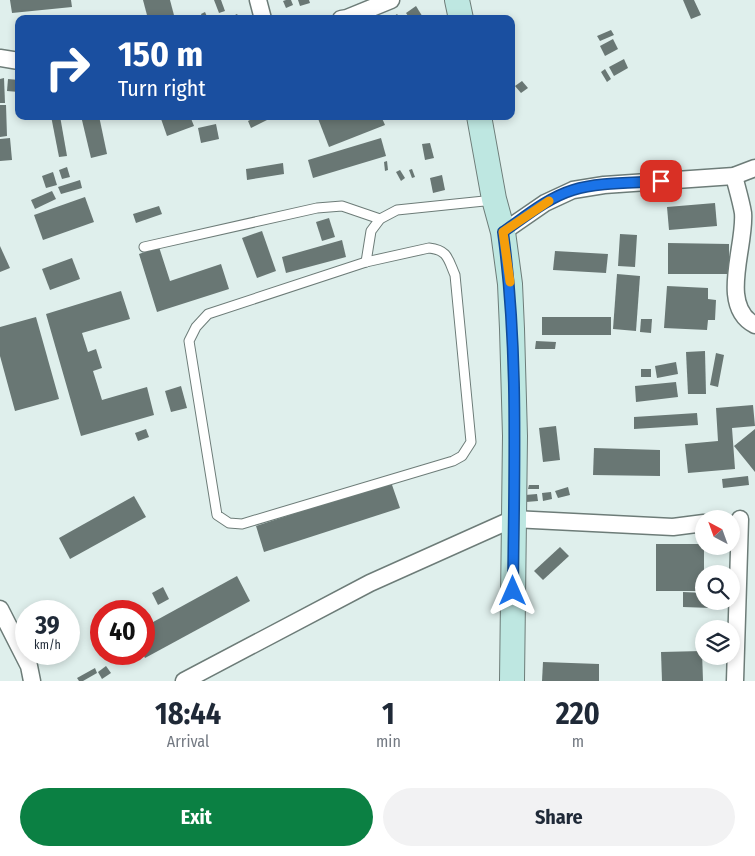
<!DOCTYPE html>
<style>
body{margin:0;font-family:"Fira Sans Condensed",sans-serif;background:#f2f2f3;color:#1f2937;height:100vh;display:flex;flex-direction:column;font-size:19px;white-space:nowrap}
*{box-sizing:border-box;margin:0}
p{font-size:16px;color:#747a83}
.icon{flex:none;width:28px;height:28px;fill:none;stroke:currentColor;stroke-width:2;stroke-linecap:round;stroke-linejoin:round}
.map{position:relative;height:681px;overflow:hidden}
.sheet{display:flex;flex-direction:column;background:#fff;flex:1}
.sheet>*{flex:none}
.top-card{position:absolute;left:15px;top:15px;width:500px;height:105px;border-radius:10px;box-shadow:0 2px 8px #0003;background:#1a4fa0;color:#fff;overflow:hidden}
.needle{width:32px;rotate:319deg}
.buttons{position:absolute;left:695px;top:510px;display:grid;gap:10px}
.buttons a{display:grid;place-items:center;width:45px;height:45px;border-radius:50%;background:#fff;box-shadow:0 2px 8px #0003;font-size:25px}
.speed{position:absolute;left:15px;top:600px;display:flex;gap:10px;font-size:25px;font-weight:700;text-align:center}
.speed>*{display:grid;place-content:center;width:65px;height:65px;border-radius:50%;background:#fff;box-shadow:0 2px 8px #0003;line-height:1}
.speed small{font-size:12px;font-weight:400}
.speed .limit{border:8px solid #d22;background:#fff;color:#111}
.pin{position:absolute;display:grid;place-items:center;width:42px;height:42px;color:#fff;margin:-21px;border-radius:10px;box-shadow:0 2px 8px #0006}
.me{position:absolute;width:55px;margin:-28px;rotate:0deg;stroke-linejoin:round;filter:drop-shadow(0 0 4px #0008)}
.turn{display:flex;align-items:center;gap:18px;height:105px;padding:0 20px;font-size:22px}
.turn .icon{width:65px;height:65px;stroke-width:2.5}
.turn b{display:block;font-size:35px;line-height:42px}
.eta{display:flex;justify-content:space-evenly;align-items:center;height:85px;text-align:center}
.eta b{font-size:30px;font-weight:700;line-height:35px}
.action{display:flex;gap:10px;margin-top:auto;padding:10px 20px}
.action a{flex:1;height:58px;border-radius:30px;background:#0b8043;color:#fff;font-size:20px;font-weight:700;line-height:58px;text-align:center}
.action a+a{background:#f2f2f3;color:#1f2937}
.map>svg:first-child{display:block}
</style>
<div class="map">
<svg width="755" height="681" viewBox="0 0 755 681">
<rect width="100%" height="100%" fill="#dfefec"/>
<g fill="#697774">
<polygon points="10,0 71,0 72,7 12,13"/>
<polygon points="143,0 170,0 175,19 148,19"/>
<polygon points="214,0 221,0 225,11 219,13"/>
<polygon points="286,0 291,0 293,5 286,8 283,1"/>
<polygon points="298,0 309,0 310,3 300,6"/>
<polygon points="683,0 694,0 701,15 691,19"/>
<polygon points="416,6 424,19 410,19 406,13"/>
<polygon points="205,12 208,19 203,19 201,14"/>
<polygon points="237,14 240,19 232,19 231,17"/>
<polygon points="397,14 401,19 390,19"/>
<polygon points="611,30 614,35 600,41 597,36"/>
<polygon points="613,39 618,49 605,56 600,46"/>
<polygon points="624,59 628,68 614,76 609,67"/>
<polygon points="605,69 611,79 607,82 601,72"/>
<polygon points="4,78 5,103 0,103 0,79"/>
<polygon points="8,79 19,80 19,92 7,91"/>
<polygon points="522,81 528,88 521,93 515,86"/>
<polygon points="0,105 6,105 7,136 0,137"/>
<polygon points="51,116 60,116 67,156 59,157"/>
<polygon points="81,116 99,116 107,154 91,158"/>
<polygon points="160,116 190,116 194,126 167,136"/>
<polygon points="258,116 275,116 251,128 248,121"/>
<polygon points="317,116 381,116 385,125 329,147"/>
<polygon points="216,124 219,139 201,143 198,128"/>
<polygon points="10,138 12,160 0,161 0,139"/>
<polygon points="381,138 386,156 313,178 308,160"/>
<polygon points="430,143 434,158 425,160 422,144"/>
<polygon points="387,161 388,170 385,171 384,162"/>
<polygon points="283,163 284,174 247,180 246,169"/>
<polygon points="67,167 70,177 62,179 59,170"/>
<polygon points="412,169 415,177 412,178 409,170"/>
<polygon points="400,170 405,178 401,181 396,172"/>
<polygon points="53,172 57,185 46,188 42,176"/>
<polygon points="442,175 445,190 433,193 430,178"/>
<polygon points="80,180 82,188 61,194 58,187"/>
<polygon points="52,191 56,199 35,209 31,200"/>
<polygon points="85,197 94,222 43,240 34,215"/>
<polygon points="715,203 717,226 669,230 667,207"/>
<polygon points="159,206 162,214 136,223 133,214"/>
<polygon points="329,218 335,237 322,241 316,222"/>
<polygon points="262,231 276,271 257,278 242,238"/>
<polygon points="620,234 637,235 635,267 618,266"/>
<polygon points="342,240 346,257 286,273 282,257"/>
<polygon points="668,243 729,244 729,274 668,274"/>
<polygon points="0,246 10,268 0,272"/>
<polygon points="159,247 170,281 221,264 229,289 157,312 139,254"/>
<polygon points="555,251 608,254 606,273 553,270"/>
<polygon points="72,258 80,279 50,290 42,269"/>
<polygon points="617,274 640,276 636,331 613,329"/>
<polygon points="667,286 708,288 708,299 716,300 715,320 708,320 707,330 664,328"/>
<polygon points="121,291 130,319 82,333 88,352 96,349 102,368 93,371 102,400 147,387 154,415 81,436 46,314"/>
<polygon points="36,317 59,399 15,411 0,356 0,327"/>
<rect x="542" y="317" width="69" height="18"/>
<polygon points="641,319 652,319 651,333 640,332"/>
<polygon points="536,341 556,342 555,349 535,349"/>
<polygon points="705,351 706,394 688,394 686,352"/>
<polygon points="716,353 724,355 718,387 710,385"/>
<polygon points="676,362 678,374 657,378 655,366"/>
<rect x="641" y="369" width="10" height="8"/>
<polygon points="676,382 678,397 636,402 635,386"/>
<polygon points="181,386 187,408 171,412 165,391"/>
<polygon points="753,405 755,426 732,428 735,469 688,473 685,444 718,441 716,408"/>
<polygon points="697,413 698,425 634,429 634,417"/>
<polygon points="556,426 560,460 543,462 539,428"/>
<polygon points="146,429 149,437 138,441 135,433"/>
<polygon points="755,429 755,472 734,446"/>
<polygon points="594,448 660,450 660,476 593,475"/>
<polygon points="748,476 749,485 723,488 722,479"/>
<polygon points="391,482 400,508 264,552 256,526"/>
<polygon points="529,485 539,485 539,489 528,489"/>
<polygon points="568,487 570,495 558,498 555,491"/>
<polygon points="551,492 552,499 543,501 542,493"/>
<polygon points="537,494 538,501 526,502 525,495"/>
<polygon points="134,496 146,517 70,559 59,538"/>
<rect x="656" y="544" width="48" height="47"/>
<polygon points="560,547 569,556 543,580 534,571"/>
<polygon points="237,576 250,601 145,658 143,654 144,627"/>
<polygon points="163,587 169,599 158,605 152,593"/>
<polygon points="683,592 704,593 704,601 711,601 711,608 683,607"/>
<polygon points="702,651 703,681 662,681 661,652"/>
<polygon points="543,662 599,664 599,681 542,681"/>
<polygon points="106,666 111,673 102,679 98,672"/>
<polygon points="95,668 97,673 83,681 79,681 77,678"/>
</g>
<g fill="none" stroke-linecap="round" stroke-linejoin="round">
<g stroke="#6d7c78" stroke-width="11">
<g id="lane">
<polyline points="144,247 317,208 342,206 380,219"/>
<path d="M429,248C448,250 448,259 455,275L471,442L462,456L453,461L242,524L229,523L217,515L189,341L196,327L208,314L366,262Z"/>
<polyline points="366,262 371,231 380,219 397,210 494,200"/>
</g>
</g>
<g stroke="#6d7c78" stroke-width="19">
<g id="street">
<polyline points="258,0 263,19"/>
<polyline points="341,19 347,18 391,0"/>
<polyline points="0,58 19,61"/>
<path d="M734,176C737,188 741,201 743,213C746,246 718,306 755,325"/>
<polyline points="503,232 545,203 573,190 604,185 734,176 755,168"/>
<polyline points="0,609 29,666 32,681"/>
<polyline points="184,681 370,583 513,519 673,527 704,523"/>
<polyline points="735,681 740,519"/>
</g>
</g>
<g stroke="#6d7c78" stroke-width="26">
<g id="secondary">
<polyline points="457,0 461,19"/>
<polyline points="479,116 494,199 503,232 510,284 512,329 515,436 512,681"/>
</g>
</g>
<use href="#lane" stroke="#fff" stroke-width="9"/>
<use href="#street" stroke="#fff" stroke-width="16"/>
<use href="#secondary" stroke="#bee7e1" stroke-width="24"/>
</g>
<g fill="none" stroke-linecap="round" stroke-linejoin="round">
<g stroke="#114b97" stroke-width="12">
<path id="route" d="M513,591C514,472 519,351 503,232C525,217 547,198 573,190C598,182 634,183 661,181"/>
</g>
<use href="#route" stroke="#1a73e8" stroke-width="9"/>
<polyline stroke="#f59e0b" stroke-width="9" points="510,282 503,232 549,201"/>
</g>
</svg>
<div class="buttons">
<a><svg class="needle" viewBox="-14 -14 28 28"><path d="M0-13l5 13h-10z" fill="#e53935"/><path d="M0 13l5-13h-10z" fill="#747a83"/></svg></a>
<a><svg class="icon" aria-label="search" viewBox="0 0 24 24"><circle cx="10" cy="10" r="6"/><path d="M15 15l6 6"/></svg></a>
<a><svg class="icon" aria-label="layers" viewBox="0 0 24 24"><path d="M12 4l9 5-9 5-9-5zM3 14l9 5 9-5"/></svg></a>
</div>
<div class="speed"><div>39<small>km/h</small></div><div class="limit">40</div></div>
<div class="pin" style="left:661px;top:181px;background:#d93025"><svg class="icon" aria-label="arrive" viewBox="0 0 24 24"><path d="M6 21V4h12l-3 4 3 4H6"/></svg></div>
<svg class="me" style="left:513px;top:591px" viewBox="-20 -20 40 40"><path d="M0-17L14 15 0 8-14 15z" fill="#1a73e8" stroke="#fff" stroke-width="4"/></svg>
<div class="top-card">
<div class="turn"><svg class="icon" aria-label="right" viewBox="0 0 24 24"><path d="M7 20v-9h11M14 6l5 5-5 5"/></svg><div><b>150 m</b>Turn right</div></div>
</div>
</div>
<section class="sheet">
<div class="eta">
<div><b>18:44</b><p>Arrival</p></div>
<div><b>1</b><p>min</p></div>
<div><b>220</b><p>m</p></div>
</div>
<div class="action"><a>Exit</a><a>Share</a></div>
</section>
